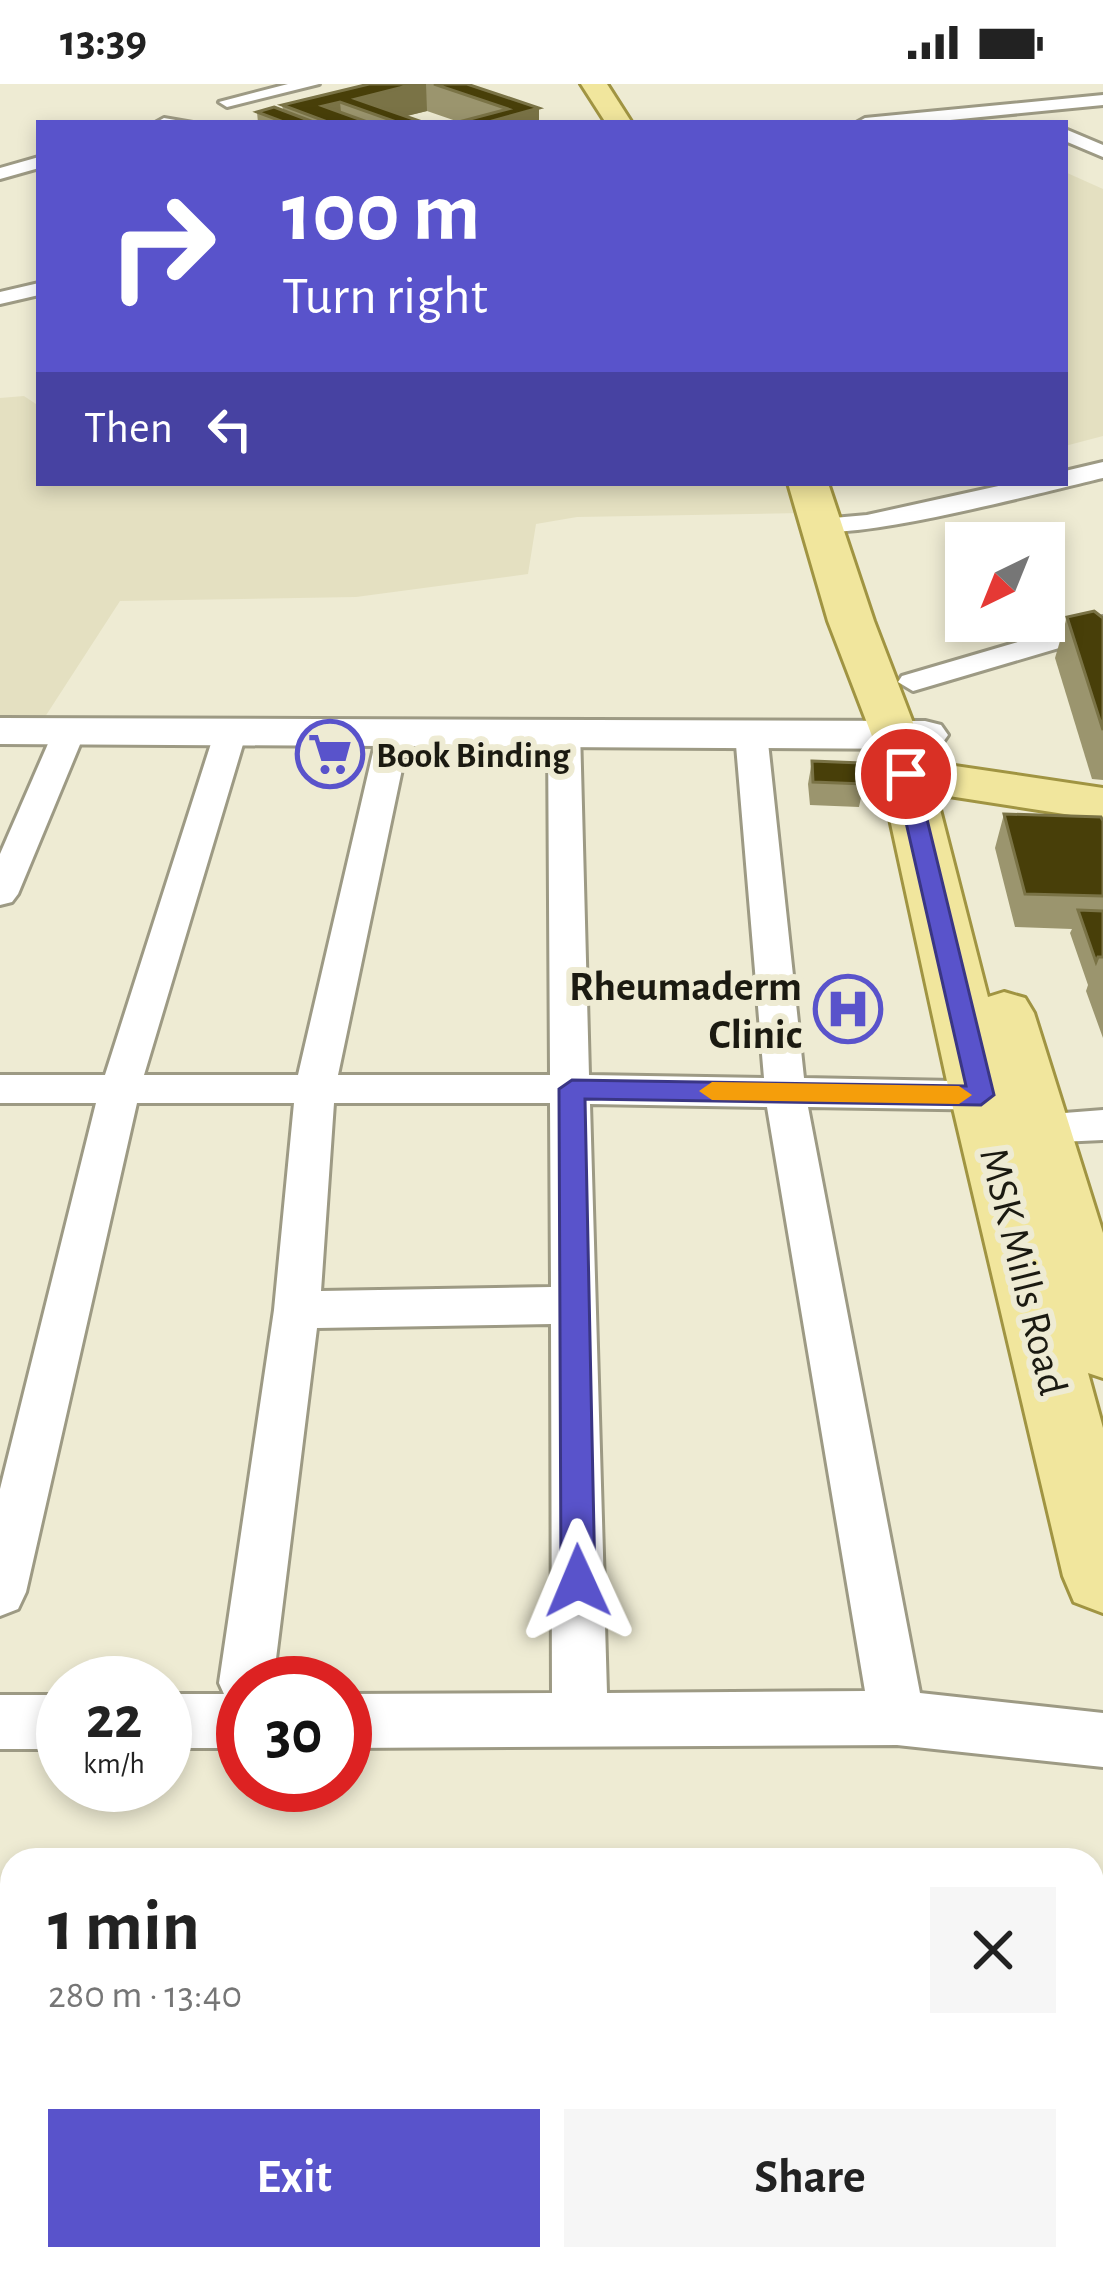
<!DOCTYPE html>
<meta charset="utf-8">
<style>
body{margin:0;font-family:"Alegreya Sans",sans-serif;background:#f6f6f6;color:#222;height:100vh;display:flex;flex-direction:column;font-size:45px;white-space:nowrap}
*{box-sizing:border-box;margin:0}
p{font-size:39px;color:#767676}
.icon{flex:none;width:66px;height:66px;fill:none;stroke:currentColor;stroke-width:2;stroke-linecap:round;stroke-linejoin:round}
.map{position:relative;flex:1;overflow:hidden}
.panel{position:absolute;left:0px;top:1764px;width:1104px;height:423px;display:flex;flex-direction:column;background:#fff;border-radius:36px 36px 0 0;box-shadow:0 6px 18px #0003}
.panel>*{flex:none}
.banner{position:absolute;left:36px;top:36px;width:1032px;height:366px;border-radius:0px;box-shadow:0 6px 18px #0003;background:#5953cb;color:#fff;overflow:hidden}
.needle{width:78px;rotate:223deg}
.tools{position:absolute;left:945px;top:438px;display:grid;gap:24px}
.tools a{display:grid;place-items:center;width:120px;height:120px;border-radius:0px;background:#fff;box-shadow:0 6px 18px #0003;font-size:60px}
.speed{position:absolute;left:36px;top:1572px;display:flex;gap:24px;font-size:60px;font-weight:700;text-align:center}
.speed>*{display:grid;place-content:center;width:156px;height:156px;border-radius:50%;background:#fff;box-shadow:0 6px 18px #0003;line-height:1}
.speed small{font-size:30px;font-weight:400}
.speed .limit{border:18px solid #d22;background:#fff;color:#111}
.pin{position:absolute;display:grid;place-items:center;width:102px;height:102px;color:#fff;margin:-51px;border:6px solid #fff;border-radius:50%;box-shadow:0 3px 12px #0007}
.me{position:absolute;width:132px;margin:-66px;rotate:359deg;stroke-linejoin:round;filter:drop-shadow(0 0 9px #0008)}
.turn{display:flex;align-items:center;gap:42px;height:252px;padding:0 48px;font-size:54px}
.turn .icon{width:156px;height:156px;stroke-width:2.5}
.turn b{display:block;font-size:84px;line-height:102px}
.then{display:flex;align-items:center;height:114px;padding:0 48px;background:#0003;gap:24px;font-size:45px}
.round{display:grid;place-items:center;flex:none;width:126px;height:126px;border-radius:0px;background:#f6f6f6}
.summary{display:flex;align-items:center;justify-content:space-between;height:204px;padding:0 48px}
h1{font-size:72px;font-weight:700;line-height:90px}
.cta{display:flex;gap:24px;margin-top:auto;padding:24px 48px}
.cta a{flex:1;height:138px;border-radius:0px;background:#5953cb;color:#fff;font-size:48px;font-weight:700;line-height:138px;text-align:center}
.cta a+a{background:#f6f6f6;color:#222}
.status{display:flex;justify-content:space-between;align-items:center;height:84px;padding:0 60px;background:#fff;direction:ltr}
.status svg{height:33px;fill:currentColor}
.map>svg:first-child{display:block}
</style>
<div class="status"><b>13:39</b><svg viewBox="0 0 49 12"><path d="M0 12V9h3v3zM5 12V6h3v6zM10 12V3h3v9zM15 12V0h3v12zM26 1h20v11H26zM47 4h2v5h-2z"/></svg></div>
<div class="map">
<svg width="1103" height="2186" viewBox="0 0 1103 2186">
<rect width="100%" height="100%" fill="#eeebd3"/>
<g fill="#e4e0c1">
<polygon points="1065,88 1103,105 1103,352 1065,362"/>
<polygon points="24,312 39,322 39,399 793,399 802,429 577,433 536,440 528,490 356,513 120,517 43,636 0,637 0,314"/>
</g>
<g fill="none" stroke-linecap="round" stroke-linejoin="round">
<g stroke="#9d9a84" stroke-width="6">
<g id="street">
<polygon points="288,0 319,0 227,23 219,18"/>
<polygon points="1103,11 1103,21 920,39 856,39 865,34"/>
<polygon points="164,34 193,39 155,39"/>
<polygon points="1065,45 1103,61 1103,73 1065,57"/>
<polygon points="39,73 39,84 0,95 0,84"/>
<polygon points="39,199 39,211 0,220 0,208"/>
<path d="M1103,378V394C1063,403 831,465 809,443L822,435L867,431L1012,399H1065V387Z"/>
<polygon points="1103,533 1103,551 913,607 898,598 902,592"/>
<polygon points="70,637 86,646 18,810 12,818 0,821 0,770 54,646"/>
<path d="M564,637L580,646L589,991L764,994L735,649L751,640L767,649L804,994L1003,998L1017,1002L1023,1012L1017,1022L1003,1026L808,1023L920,1609L1103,1629V1683L897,1661L345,1664V1610L552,1609L551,1240L317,1244L273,1599H243V1664H165V1610H224L219,1599L274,1226L294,1019H137L26,1508L18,1525L0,1532V1405L96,1019H0V991H105L215,647L231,638L247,647L144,991H298L378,647L394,638L410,647L338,991H550L548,646ZM334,1019H550L551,1203L321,1207ZM590,1020L767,1023L865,1607L607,1609Z"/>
<polygon points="1103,1026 1103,1056 1014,1060 1000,1056 994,1045 1000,1034"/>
<rect x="0" y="1611" width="63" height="54"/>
<rect x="0" y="2052" width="12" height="66"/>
<rect x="1092" y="2079" width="11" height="66"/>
</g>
</g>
<g stroke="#9d9a84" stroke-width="6">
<polygon id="secondary" points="0,634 925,637 941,641 948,651 941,661 925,665 0,660"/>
</g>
<g stroke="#a09442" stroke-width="6">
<g id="primary">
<polygon points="581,0 607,0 632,39 606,39"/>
<polygon points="788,399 828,399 874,537 928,678 1103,704 1103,736 936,710 988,913 1004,908 1025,914 1034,929 1103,1149 1103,1294 1088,1289 1103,1344 1103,1529 1074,1518 1063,1492 950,1011 872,652 828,537"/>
</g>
</g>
<use href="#street" fill="#fff" fill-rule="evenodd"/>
<use href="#secondary" fill="#fff" fill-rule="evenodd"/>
<use href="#primary" fill="#f1e69d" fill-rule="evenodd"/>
</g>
<g fill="#9b956e">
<polygon points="369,0 467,0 539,24 459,38 427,27 406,32 425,39 258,39 257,28 283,26 282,21"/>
<polygon points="1067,533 1103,534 1103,696 1092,695 1055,574"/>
<polygon points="812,677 864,700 859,723 810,721 808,700"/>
<polygon points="1004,730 1103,737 1103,954 1086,907 1088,901 1070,849 1072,845 1015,843 995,764"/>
</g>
<g fill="#7a7346">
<polygon points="415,0 426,0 427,27 391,36 356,15"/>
<polygon points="340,18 342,39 323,22"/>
<polygon points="539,24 539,39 485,39"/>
</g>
<g fill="#483f09" stroke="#7a7346" stroke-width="3">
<polygon points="369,0 415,0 356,15 425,39 399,39 340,18 323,22 370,39 330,39 282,21"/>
<polygon points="434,0 467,0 539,24 485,39 455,39 508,25"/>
<polygon points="274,23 316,39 286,39 257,28"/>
<polygon points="1094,527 1103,534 1103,646 1067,533"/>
<polygon points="812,677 861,679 864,700 813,698"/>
<polygon points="1004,730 1101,733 1103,737 1103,812 1025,810"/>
<polygon points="1078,826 1103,827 1103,873 1098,873 1096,878"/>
</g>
<polygon fill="#5953cb" stroke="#3a3684" stroke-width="3" points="906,683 916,690 994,1011 981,1021 585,1015 595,1497 590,1508 578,1513 566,1508 561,1497 559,1005 572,996 966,1002 895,690"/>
<polygon fill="#f59e0b" points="712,998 959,1002 972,1011 959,1020 712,1016 699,1007"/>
<defs>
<g id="supermarket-ring" transform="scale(3.45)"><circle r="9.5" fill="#eeebd3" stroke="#5953cb" stroke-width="1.5"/><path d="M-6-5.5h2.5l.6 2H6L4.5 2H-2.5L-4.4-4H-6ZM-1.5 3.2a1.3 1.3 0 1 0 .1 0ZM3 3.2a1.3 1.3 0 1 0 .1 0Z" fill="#5953cb"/></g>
<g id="hospital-ring" transform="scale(3.45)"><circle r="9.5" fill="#eeebd3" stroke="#5953cb" stroke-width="1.5"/><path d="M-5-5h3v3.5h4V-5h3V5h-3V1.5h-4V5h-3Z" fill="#5953cb"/></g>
</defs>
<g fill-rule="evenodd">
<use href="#supermarket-ring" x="330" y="670"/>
<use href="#hospital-ring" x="848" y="925"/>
</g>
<g text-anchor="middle" stroke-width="12" stroke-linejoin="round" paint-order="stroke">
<g font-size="36" font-weight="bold" fill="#1b1a11" stroke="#eeebd3" text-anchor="start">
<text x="376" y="683">Book Binding</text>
</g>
<g font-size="42" font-weight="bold" fill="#1b1a11" stroke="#eeebd3" text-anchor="end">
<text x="802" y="916">Rheumaderm<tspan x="802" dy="48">Clinic</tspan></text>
</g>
<g font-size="42" fill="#1b1a11" stroke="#eeebd3">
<text transform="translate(1025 1187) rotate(76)" y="15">MSK Mills Road</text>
</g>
</g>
</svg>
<div class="tools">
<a><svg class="needle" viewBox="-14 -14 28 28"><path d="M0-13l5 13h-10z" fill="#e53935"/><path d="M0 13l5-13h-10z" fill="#767676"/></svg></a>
</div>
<div class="speed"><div>22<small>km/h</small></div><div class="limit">30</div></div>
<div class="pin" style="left:906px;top:690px;background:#d93025"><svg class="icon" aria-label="arrive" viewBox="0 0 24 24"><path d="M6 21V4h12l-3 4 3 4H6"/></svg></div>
<svg class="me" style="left:578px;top:1497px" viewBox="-20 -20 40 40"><path d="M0-17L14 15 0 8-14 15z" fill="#5953cb" stroke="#fff" stroke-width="4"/></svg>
<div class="banner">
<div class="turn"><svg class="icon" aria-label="right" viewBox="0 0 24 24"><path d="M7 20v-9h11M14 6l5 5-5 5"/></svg><div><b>100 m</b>Turn right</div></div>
<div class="then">Then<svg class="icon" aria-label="left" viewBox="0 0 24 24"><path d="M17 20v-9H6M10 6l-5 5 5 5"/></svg></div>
</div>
<section class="panel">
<div class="summary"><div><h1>1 min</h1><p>280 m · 13:40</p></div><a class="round"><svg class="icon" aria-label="close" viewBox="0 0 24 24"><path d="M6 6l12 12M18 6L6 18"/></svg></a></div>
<div class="cta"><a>Exit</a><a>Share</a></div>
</section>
</div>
